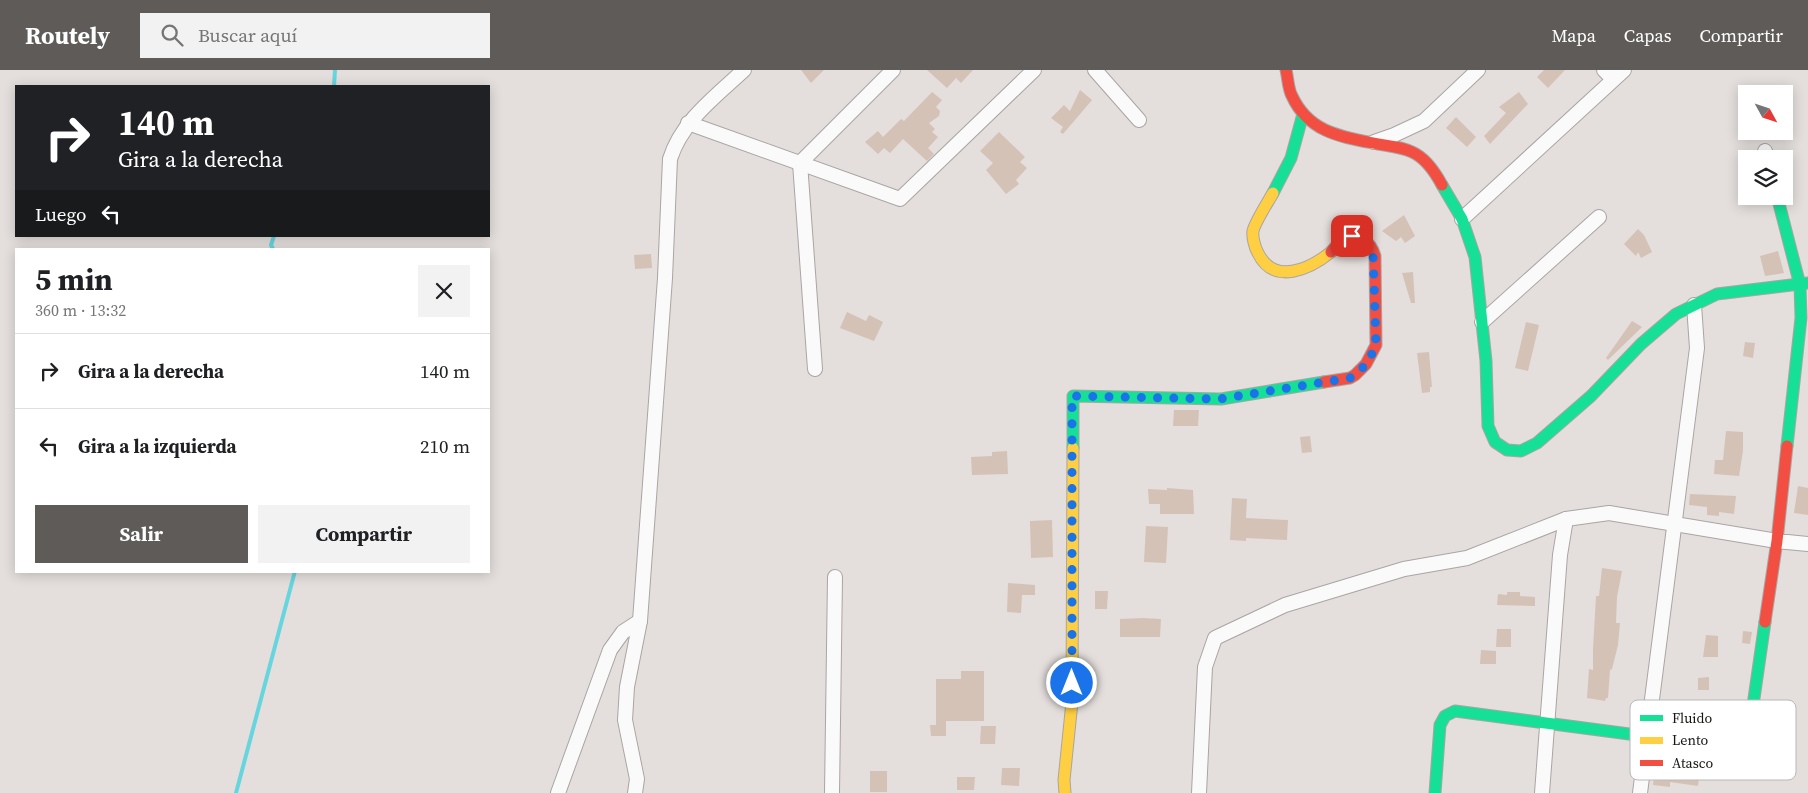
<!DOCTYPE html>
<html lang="es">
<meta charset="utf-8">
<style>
body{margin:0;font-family:"Source Serif 4",serif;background:#f2f2f2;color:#202124;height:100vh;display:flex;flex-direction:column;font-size:19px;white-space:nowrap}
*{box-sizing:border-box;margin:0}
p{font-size:16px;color:#757577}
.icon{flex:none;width:28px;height:28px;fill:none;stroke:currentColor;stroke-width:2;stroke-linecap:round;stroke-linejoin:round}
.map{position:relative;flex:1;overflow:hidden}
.details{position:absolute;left:15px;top:178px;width:475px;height:325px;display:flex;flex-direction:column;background:#fff;border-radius:0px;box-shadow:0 2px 12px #0003}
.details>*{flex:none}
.top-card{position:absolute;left:15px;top:15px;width:475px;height:152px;border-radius:0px;box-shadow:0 2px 12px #0003;background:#202124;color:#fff;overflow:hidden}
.needle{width:32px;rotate:130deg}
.controls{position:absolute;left:1738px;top:15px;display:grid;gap:10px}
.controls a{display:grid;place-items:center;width:55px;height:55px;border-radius:0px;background:#fff;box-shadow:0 2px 12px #0003;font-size:25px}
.pin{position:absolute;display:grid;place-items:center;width:42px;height:42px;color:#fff;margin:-21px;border-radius:10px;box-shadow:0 2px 8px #0006}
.me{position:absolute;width:55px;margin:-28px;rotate:0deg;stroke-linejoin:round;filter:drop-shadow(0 0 4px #0008)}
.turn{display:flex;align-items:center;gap:18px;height:105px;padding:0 20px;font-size:22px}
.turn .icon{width:65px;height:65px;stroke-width:2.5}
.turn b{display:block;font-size:35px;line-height:42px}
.then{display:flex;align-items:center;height:48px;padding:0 20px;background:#0003;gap:10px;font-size:19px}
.round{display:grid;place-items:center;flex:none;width:52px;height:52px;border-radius:0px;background:#f2f2f2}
.overview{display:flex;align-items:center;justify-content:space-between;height:85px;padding:0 20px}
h1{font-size:30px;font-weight:700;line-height:38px}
.action{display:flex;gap:10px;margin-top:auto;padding:10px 20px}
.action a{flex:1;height:58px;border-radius:0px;background:#5f5b59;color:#fff;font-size:20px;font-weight:700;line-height:58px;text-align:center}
.action a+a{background:#f2f2f2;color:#202124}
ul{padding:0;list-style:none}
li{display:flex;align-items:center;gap:15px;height:75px;padding:0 20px;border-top:1px solid #e0e0e0}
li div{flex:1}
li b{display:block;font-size:19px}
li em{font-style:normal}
header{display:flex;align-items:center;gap:30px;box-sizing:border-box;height:70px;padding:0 25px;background:#5f5b59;color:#fff}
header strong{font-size:24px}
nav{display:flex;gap:28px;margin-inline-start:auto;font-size:18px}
.search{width:350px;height:45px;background:#f2f2f2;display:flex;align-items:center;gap:12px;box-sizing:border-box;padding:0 18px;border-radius:0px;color:#757577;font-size:19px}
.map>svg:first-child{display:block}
</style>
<header>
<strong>Routely</strong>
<div class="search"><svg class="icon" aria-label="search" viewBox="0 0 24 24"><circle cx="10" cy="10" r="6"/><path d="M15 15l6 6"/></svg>Buscar aquí</div>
<nav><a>Mapa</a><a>Capas</a><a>Compartir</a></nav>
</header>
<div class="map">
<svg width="1808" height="723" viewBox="0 0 1808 723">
<rect width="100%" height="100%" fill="#e4dfdc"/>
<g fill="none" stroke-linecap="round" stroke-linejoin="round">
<g stroke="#67d5de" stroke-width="4">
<polyline points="334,16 335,0"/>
<polyline points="273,179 271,175 274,166"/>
<polyline points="236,723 295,501"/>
</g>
</g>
<g fill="#d5c2b6">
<polygon points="801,0 824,0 811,13"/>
<polygon points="927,0 973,0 961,13 956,8 947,18"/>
<polygon points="1544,0 1565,0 1548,18 1537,7"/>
<polygon points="1080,20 1092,30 1063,64 1060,62 1063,57 1051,48 1064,35 1070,41"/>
<polygon points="932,22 942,30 936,37 940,41 939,46 929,53 935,59 932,62 938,67 928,78 934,84 927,91 903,69 890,83 884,78 878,84 865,72 878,61 883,67 901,49 904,51"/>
<polygon points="1519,22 1528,34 1490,74 1484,66 1506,43 1499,37"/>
<polygon points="1456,47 1476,67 1467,77 1446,58"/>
<polygon points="999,62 1025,87 1020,92 1027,98 1016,110 1019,114 1006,124 986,100 993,93 980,81"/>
<polygon points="1404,145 1415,166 1405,173 1401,167 1396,171 1382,161"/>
<polygon points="1638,159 1644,165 1652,182 1641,188 1638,182 1636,186 1624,174"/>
<polygon points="1778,181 1784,203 1765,206 1760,186"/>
<polygon points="651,184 652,198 635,199 634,185"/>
<polygon points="1413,202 1415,233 1411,233 1402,203"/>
<polygon points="847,242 866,251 869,245 883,252 874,271 840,258"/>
<polygon points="1632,251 1642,257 1608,290 1606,288"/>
<polygon points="1526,252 1539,255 1528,301 1515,298"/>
<polygon points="1745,272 1755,273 1753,288 1743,286"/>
<polygon points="1429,282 1432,317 1430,317 1430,322 1422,323 1417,283"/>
<polygon points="1174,340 1199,340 1198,356 1173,356"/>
<polygon points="1726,361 1743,362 1743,381 1739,406 1714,404 1715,390 1723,390"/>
<polygon points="1310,366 1312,382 1302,383 1300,367"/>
<polygon points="1007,381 1008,404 972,405 971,387 992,386 992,382"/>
<polygon points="1798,416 1808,418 1808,445 1794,443"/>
<polygon points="1167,418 1193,420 1194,444 1160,444 1160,434 1149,434 1148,419 1167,420"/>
<polygon points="1690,424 1736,426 1734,444 1719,442 1719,446 1707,445 1707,437 1689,435"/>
<polygon points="1232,428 1247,429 1246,448 1288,450 1287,470 1246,468 1246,471 1230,470"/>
<polygon points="1052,450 1053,487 1031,488 1030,451"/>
<polygon points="1146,456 1168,457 1166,493 1144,492"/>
<polygon points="1602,498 1622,501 1617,527 1616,553 1620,553 1618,575 1612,599 1610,600 1608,628 1606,628 1605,631 1587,628 1589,599 1593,600 1593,579 1596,526 1599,526"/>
<polygon points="1008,513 1035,515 1035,525 1022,525 1021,543 1007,542"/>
<polygon points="1095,521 1108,521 1107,539 1095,539"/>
<polygon points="1507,522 1520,522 1520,526 1535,527 1535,536 1497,535 1498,524 1507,525"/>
<polygon points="1143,548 1161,549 1160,567 1120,567 1120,549"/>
<polygon points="1497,559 1511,559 1511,577 1496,577"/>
<polygon points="1743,561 1752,562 1750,574 1742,573"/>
<polygon points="1706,565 1718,566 1718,587 1703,587"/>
<polygon points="1481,580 1496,581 1496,594 1480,594"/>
<polygon points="961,601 984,601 984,651 946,651 946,666 931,666 930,655 936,655 936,609 961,609"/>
<polygon points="1709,607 1709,620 1698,620 1698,608"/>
<polygon points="981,656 996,656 995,674 980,674"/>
<polygon points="1678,682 1702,685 1698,716 1670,712 1670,717 1653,715 1655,696 1676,698"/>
<polygon points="1002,698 1020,698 1019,716 1001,715"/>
<rect x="870" y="701" width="17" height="21"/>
<polygon points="957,707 975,707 974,720 957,720"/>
</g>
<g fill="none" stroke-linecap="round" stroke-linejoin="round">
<g stroke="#a9a5a3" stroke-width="16">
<g id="street">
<polyline points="1095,0 1139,50"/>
<polyline points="1604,0 1613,9"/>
<polyline points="688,53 900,129 1034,0"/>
<polyline points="1374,72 1394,65 1424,51 1478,0"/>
<polyline points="1765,81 1767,89"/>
<polyline points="1462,149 1624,0"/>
<polyline points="1482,252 1599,147"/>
<polyline points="815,299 800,93 893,0"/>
<polyline points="558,723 610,580 623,562 640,551"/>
<path d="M635,723L637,709L625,650L627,617L640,551L665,208L670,89C682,51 715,27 744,0"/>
<polyline points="832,723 835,507"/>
<polyline points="1199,723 1205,597 1215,568 1285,535 1404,499 1467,488 1566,449 1609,443 1777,471 1808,474"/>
<polyline points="1542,723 1560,485 1566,449"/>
<polyline points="1640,723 1697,278 1694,235"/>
</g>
</g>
<g stroke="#a9a5a3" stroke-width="13">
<g id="fast">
<polyline points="1442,115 1462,149 1475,187 1486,291 1488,356 1495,372 1507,380 1521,381 1537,373 1591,326 1641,274 1676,244 1717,224 1808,213"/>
<polyline points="1273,123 1291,88 1303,44"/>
<polyline points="1777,126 1800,215 1801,248 1787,376"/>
<polyline points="1073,378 1073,326 1221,329 1324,312"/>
<polyline points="1435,723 1440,655 1445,646 1455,641 1690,672 1747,677 1765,552"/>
</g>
</g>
<g stroke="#a9a5a3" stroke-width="13">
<g id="slow">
<path d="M1273,123C1268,132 1255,152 1253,161C1252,167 1255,178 1258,183C1274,216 1310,199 1331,182"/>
<polyline points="1065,723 1064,710 1072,632 1073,378"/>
</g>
</g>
<g stroke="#a9a5a3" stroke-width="13">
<g id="jam">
<path d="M1286,0C1288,8 1288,19 1292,26C1309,63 1342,67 1378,74C1389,76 1402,77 1412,82C1426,88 1435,102 1442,115"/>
<path d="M1324,312L1350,308L1355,305L1366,294L1376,275L1375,186C1371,172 1356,159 1342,170C1338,174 1334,178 1331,182"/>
<polyline points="1765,552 1777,471 1787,376"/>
</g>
</g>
<use href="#street" stroke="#fbfafa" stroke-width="14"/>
<use href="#fast" stroke="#16e098" stroke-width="11"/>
<use href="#slow" stroke="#ffcf43" stroke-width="11"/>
<use href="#jam" stroke="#f24e42" stroke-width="11"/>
</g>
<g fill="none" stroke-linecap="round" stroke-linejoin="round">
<path stroke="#1a73e8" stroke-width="9" stroke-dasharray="0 16.2" d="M1072,613V326L1220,329L1350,308C1364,299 1370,290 1376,274L1373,180L1365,169L1352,166"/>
</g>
<rect x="1630" y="630" width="166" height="80" rx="8" fill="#fff" stroke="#b9b8b8" stroke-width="1"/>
<rect x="1640" y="645" width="23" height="6" fill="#16e098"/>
<rect x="1640" y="667" width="23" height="7" fill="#ffcf43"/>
<rect x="1640" y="690" width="23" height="6" fill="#f24e42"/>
<g font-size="14" fill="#171412">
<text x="1672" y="653">Fluido</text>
<text x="1672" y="675">Lento</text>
<text x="1672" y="698">Atasco</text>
</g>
</svg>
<div class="controls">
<a><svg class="needle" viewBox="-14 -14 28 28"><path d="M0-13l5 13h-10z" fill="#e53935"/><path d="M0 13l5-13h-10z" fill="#757577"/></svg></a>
<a><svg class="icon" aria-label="layers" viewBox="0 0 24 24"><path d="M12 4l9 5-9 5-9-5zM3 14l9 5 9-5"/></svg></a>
</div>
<div class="pin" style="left:1352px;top:166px;background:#d93025"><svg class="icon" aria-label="arrive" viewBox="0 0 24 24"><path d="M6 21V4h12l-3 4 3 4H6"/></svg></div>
<svg class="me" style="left:1072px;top:613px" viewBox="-20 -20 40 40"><circle r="17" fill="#1a73e8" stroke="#fff" stroke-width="3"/><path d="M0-11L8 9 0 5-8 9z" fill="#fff"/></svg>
<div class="top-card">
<div class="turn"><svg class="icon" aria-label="right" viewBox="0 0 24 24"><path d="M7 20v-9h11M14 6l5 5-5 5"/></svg><div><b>140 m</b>Gira a la derecha</div></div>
<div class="then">Luego<svg class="icon" aria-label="left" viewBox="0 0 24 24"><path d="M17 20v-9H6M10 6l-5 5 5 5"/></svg></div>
</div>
<section class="details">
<div class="overview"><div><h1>5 min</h1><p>360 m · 13:32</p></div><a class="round"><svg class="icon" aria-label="close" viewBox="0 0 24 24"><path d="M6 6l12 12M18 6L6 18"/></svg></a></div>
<ul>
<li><svg class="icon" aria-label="right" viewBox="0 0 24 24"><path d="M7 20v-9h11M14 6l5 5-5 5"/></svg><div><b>Gira a la derecha</b></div><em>140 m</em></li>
<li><svg class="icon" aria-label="left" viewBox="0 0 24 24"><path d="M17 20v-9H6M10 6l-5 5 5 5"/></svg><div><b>Gira a la izquierda</b></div><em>210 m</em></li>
</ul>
<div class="action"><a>Salir</a><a>Compartir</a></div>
</section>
</div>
